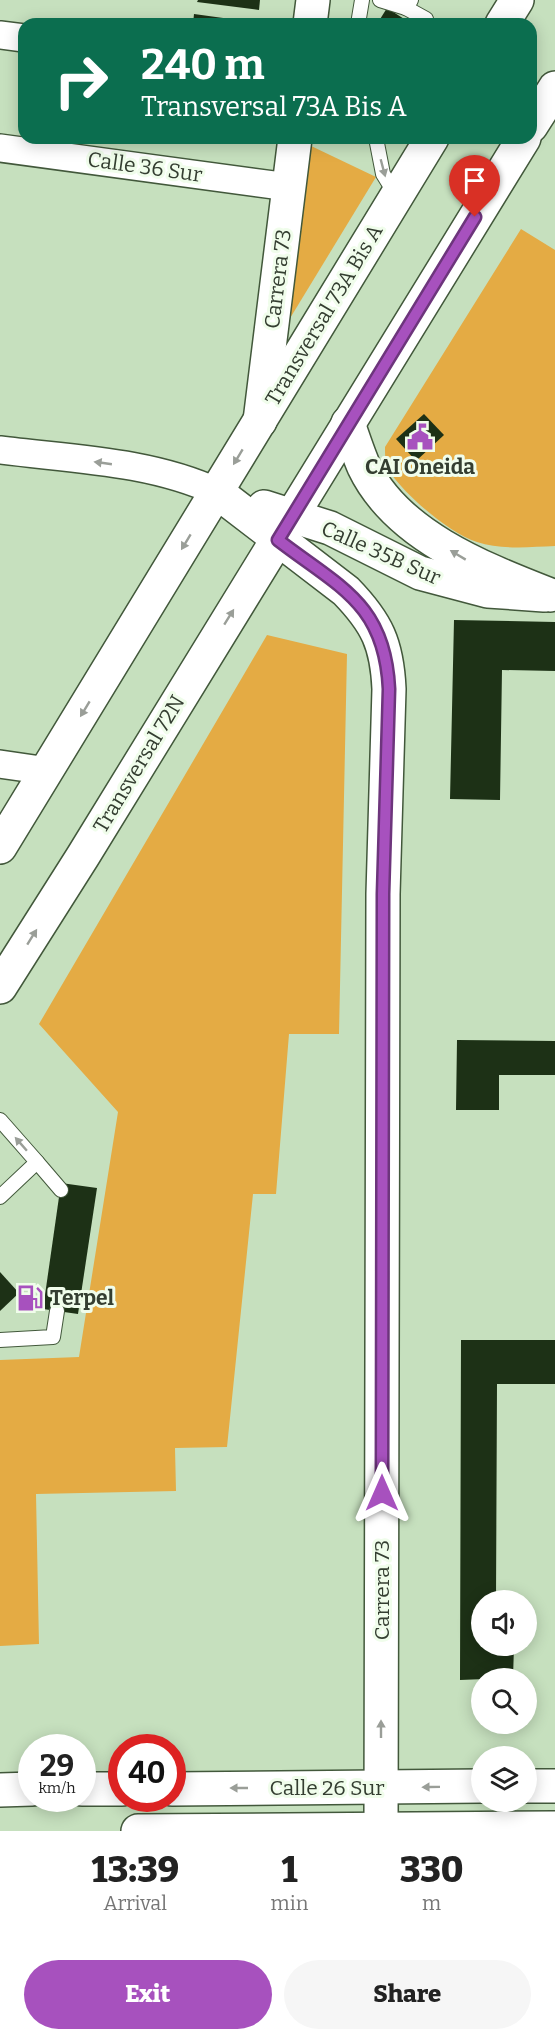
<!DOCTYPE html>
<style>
body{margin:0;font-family:Bitter,serif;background:#f6f6f6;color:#222;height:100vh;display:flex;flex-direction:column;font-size:22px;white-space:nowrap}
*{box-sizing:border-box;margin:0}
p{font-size:20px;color:#767676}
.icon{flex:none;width:33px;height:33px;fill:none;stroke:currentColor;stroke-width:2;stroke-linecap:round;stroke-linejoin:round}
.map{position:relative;height:1831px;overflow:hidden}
.sheet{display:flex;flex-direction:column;background:#fff;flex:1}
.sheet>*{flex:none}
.guide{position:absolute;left:18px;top:18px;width:519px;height:126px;border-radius:18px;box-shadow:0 3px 15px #0003;background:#0b6e4f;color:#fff;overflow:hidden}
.tools{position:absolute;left:471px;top:1590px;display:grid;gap:12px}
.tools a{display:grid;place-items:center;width:66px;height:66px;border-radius:50%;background:#fff;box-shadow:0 3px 15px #0003;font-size:30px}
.speed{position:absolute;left:18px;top:1734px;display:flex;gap:12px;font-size:30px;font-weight:700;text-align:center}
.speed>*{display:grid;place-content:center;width:78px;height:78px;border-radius:50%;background:#fff;box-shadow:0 3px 15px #0003;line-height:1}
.speed small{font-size:15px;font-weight:400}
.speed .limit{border:9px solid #d22;background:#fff;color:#111}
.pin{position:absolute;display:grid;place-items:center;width:51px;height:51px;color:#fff;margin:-62px -26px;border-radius:50% 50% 50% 0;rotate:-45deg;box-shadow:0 0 6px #0007}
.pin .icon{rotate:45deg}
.me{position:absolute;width:66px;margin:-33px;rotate:0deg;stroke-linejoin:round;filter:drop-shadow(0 0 4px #0008)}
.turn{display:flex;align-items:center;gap:21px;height:126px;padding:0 24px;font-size:27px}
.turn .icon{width:78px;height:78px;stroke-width:2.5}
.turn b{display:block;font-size:42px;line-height:51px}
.eta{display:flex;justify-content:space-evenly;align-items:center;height:102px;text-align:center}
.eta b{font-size:36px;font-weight:800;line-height:42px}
.cta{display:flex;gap:12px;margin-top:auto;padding:12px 24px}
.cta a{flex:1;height:69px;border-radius:36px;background:#a751be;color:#fff;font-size:24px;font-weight:800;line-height:69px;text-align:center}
.cta a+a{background:#f6f6f6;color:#222}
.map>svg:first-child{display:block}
</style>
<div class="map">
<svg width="555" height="1831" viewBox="0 0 555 1831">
<rect width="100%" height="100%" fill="#c6e0be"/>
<g fill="#e4ab44">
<polygon points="309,145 376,177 278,338"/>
<path d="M521,229L555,250V546C530,547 501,550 477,542C449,533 408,497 391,474C385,465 385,457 385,447Z"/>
<polygon points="267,635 347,654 339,1034 289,1034 276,1194 253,1194 227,1447 175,1448 176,1491 36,1494 39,1644 0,1646 0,1360 79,1357 118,1112 39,1024"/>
</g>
<g fill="#1d3116">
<polygon points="198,0 260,0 259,10 197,2"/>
<polygon points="387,8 412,24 377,24"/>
<polygon points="194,14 259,23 259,24 193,24"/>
<polygon points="424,414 444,435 416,461 396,439"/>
<polygon points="454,620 555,622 555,671 502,670 500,800 450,799"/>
<polygon points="457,1040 555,1041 555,1075 499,1075 499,1110 456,1110"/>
<polygon points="61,1183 97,1188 78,1314 43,1309"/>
<polygon points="0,1272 19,1293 0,1311"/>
<polygon points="461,1340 555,1340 555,1384 497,1384 496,1600 482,1600 482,1646 514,1646 513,1678 460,1680"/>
</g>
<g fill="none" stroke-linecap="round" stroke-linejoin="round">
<g stroke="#42583b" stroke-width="16">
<g id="lane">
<polyline points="380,0 406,8"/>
<polyline points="411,0 406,8 426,19 423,24"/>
<polyline points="358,24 362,0"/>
<polyline points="376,138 383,174 396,195"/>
<polyline points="0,1120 37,1162 0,1197"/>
<polyline points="37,1162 61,1190"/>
<polyline points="0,1340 53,1337 57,1311"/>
</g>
</g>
<g stroke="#42583b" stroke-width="30">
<g id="street">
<polyline points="0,35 24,38"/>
<polyline points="0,148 289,187"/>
<path d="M0,450C71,459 151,461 217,492"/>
<polyline points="0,764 48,771"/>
</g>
</g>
<g stroke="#42583b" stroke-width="36">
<g id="secondary">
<polyline points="310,24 313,0"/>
<polyline points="260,421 295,138"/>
<path d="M217,492L346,591C377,623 387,644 389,689L383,894L381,1829"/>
<polyline points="264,507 330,528 420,573 488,591 544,595"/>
<polyline points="526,1786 555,1786"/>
<polyline points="82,1789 122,1789"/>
<polyline points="172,1789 482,1786"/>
<polyline points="0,1790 32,1789"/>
<polyline points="138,1831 555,1828"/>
</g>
</g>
<g stroke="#42583b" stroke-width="36">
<g id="primary">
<polyline points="502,24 517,0"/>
<polyline points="531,126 555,88"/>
<path d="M348,423C353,438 358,453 364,467C397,536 484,569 550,595"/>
<polyline points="0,847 432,138"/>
<polyline points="0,987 83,856 524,138"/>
</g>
</g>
<use href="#lane" stroke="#fff" stroke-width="14"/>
<use href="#street" stroke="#fff" stroke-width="27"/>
<use href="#secondary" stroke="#fff" stroke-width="33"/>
<use href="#primary" stroke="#fff" stroke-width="33"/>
</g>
<defs><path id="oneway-solid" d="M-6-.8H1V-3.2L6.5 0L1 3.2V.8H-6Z" transform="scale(1.5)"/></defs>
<g fill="#9a9e98">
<use href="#oneway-solid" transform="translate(383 168) rotate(75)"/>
<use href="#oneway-solid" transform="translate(238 457) rotate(121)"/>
<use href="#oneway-solid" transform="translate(103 463) rotate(-172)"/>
<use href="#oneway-solid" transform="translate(186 542) rotate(121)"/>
<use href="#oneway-solid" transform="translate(458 555) rotate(-149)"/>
<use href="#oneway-solid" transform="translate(229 617) rotate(-58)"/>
<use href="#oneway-solid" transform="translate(85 709) rotate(121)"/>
<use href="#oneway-solid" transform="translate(32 937) rotate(-58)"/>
<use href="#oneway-solid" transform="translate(21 1144) rotate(-131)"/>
<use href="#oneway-solid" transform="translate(381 1729) rotate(-90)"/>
<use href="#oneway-solid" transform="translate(431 1787) rotate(179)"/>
<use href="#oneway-solid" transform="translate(239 1788) rotate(180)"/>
</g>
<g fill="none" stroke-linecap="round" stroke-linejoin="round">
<g stroke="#6d357c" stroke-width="15">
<path id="route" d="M382,1493L383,894L389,689C385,603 339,587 278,540L475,217"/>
</g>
<use href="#route" stroke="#a751be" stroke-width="10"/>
</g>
<defs>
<g id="civic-bare" transform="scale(2.07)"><path d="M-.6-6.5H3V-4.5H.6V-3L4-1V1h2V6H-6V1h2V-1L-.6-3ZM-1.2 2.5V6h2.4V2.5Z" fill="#a751be" stroke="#f0fdeb" stroke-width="2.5" paint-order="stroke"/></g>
<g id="fuel-bare" transform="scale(2.07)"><path d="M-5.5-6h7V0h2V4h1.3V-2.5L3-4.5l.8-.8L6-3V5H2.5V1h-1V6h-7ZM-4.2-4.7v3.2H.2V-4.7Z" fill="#a751be" stroke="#f0fdeb" stroke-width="2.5" paint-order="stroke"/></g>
</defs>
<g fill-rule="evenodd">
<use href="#civic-bare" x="420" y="437"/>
<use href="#fuel-bare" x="30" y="1298"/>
</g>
<g text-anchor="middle" stroke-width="6" stroke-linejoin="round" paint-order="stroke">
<g font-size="21" fill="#343e31" stroke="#f0fdeb">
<text transform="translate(145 167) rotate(8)" y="7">Calle 36 Sur</text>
<text transform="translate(278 279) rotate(-83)" y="7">Carrera 73</text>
<text transform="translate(324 315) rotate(-59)" y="7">Transversal 73A Bis A</text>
<text transform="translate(381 553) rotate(24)" y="7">Calle 35B Sur</text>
<text transform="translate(139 764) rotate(-59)" y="7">Transversal 72N</text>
<text transform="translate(382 1590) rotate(-90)" y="7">Carrera 73</text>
<text x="327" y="1795">Calle 26 Sur</text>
</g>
<g font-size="21" font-weight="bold" fill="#343e31" stroke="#f0fdeb">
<text x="420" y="474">CAI Oneida</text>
<text x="50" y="1305" text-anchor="start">Terpel</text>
</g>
</g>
</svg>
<div class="tools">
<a><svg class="icon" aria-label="sound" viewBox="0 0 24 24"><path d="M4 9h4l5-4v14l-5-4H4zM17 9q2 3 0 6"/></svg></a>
<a><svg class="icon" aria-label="search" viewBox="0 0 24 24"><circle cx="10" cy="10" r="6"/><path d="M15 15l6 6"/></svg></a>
<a><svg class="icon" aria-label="layers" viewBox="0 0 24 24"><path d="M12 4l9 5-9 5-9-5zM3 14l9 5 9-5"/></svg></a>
</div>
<div class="speed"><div>29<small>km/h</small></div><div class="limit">40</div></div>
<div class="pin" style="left:475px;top:217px;background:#d93025"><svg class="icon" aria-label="arrive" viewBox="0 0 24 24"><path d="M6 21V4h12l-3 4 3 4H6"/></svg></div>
<svg class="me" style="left:382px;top:1493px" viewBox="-20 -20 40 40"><path d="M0-17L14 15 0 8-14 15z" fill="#a751be" stroke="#fff" stroke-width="4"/></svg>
<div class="guide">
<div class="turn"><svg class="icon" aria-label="right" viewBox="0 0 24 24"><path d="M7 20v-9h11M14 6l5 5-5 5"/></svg><div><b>240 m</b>Transversal 73A Bis A</div></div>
</div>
</div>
<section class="sheet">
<div class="eta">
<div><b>13:39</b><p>Arrival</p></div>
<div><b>1</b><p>min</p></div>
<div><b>330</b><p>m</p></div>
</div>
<div class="cta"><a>Exit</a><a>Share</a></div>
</section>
